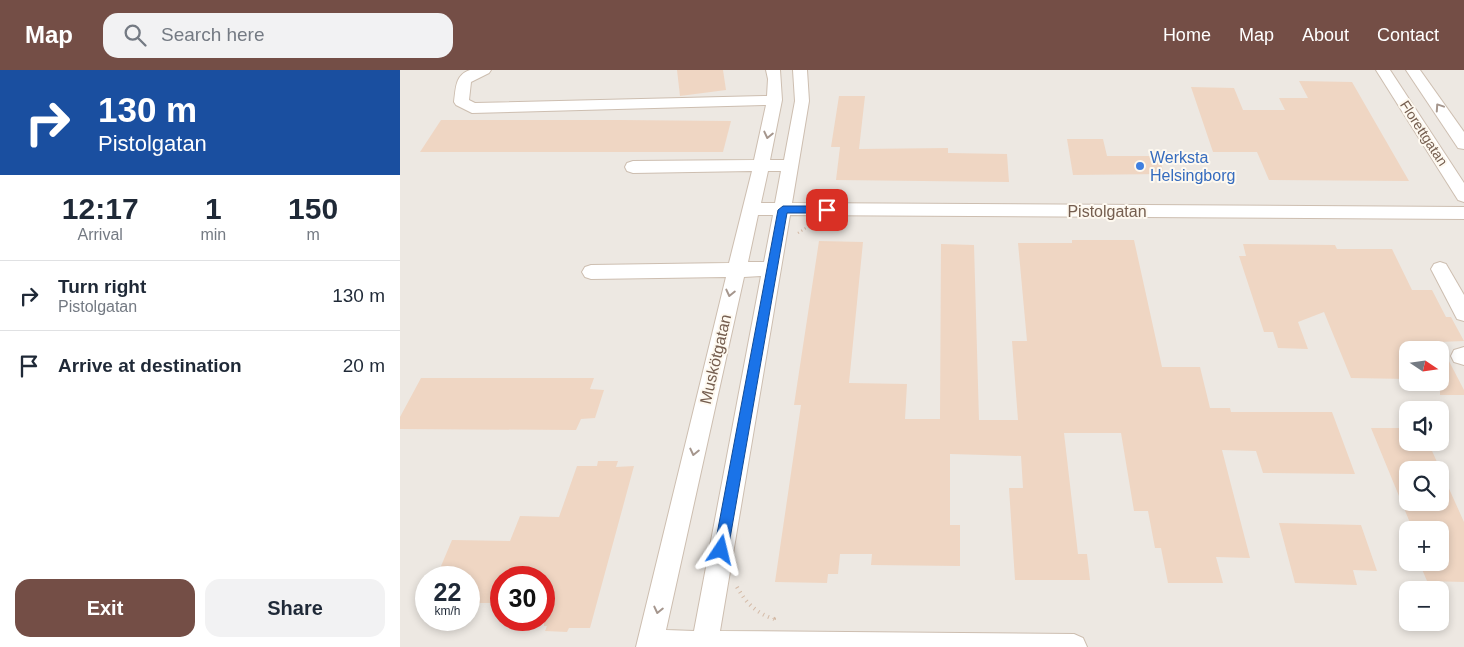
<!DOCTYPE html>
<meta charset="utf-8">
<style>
body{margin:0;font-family:Helvetica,sans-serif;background:#f2f2f3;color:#1f2937;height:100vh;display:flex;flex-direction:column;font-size:19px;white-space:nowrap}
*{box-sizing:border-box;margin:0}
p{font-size:16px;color:#747a83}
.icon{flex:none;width:28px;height:28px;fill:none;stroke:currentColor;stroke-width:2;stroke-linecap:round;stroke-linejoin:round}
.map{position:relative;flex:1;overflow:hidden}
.side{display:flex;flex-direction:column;background:#fff;width:400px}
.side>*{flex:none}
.top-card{background:#1a4fa0;color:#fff;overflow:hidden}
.needle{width:32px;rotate:103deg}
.controls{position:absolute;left:999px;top:271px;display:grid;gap:10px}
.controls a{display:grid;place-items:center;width:50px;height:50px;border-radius:10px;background:#fff;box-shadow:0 2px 8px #0003;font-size:25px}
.speed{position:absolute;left:15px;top:496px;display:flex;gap:10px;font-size:25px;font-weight:700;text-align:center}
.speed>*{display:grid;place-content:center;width:65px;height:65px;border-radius:50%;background:#fff;box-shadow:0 2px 8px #0003;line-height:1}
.speed small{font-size:12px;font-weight:400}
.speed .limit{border:8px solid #d22;background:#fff;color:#111}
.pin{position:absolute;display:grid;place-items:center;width:42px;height:42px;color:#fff;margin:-21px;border-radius:10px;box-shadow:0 2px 8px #0006}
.me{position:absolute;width:55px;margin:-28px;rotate:10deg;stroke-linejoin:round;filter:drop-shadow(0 0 4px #0008)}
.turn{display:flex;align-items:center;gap:18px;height:105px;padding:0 15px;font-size:22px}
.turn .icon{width:65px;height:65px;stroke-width:2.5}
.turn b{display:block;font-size:35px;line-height:42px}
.eta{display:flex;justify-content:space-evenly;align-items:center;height:85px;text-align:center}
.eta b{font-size:30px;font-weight:600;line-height:35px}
.action{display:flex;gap:10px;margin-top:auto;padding:10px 15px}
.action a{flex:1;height:58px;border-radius:15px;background:#744e46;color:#fff;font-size:20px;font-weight:600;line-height:58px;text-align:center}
.action a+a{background:#f2f2f3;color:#1f2937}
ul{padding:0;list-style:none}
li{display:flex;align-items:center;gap:15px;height:70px;padding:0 15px;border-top:1px solid #e0e1e3}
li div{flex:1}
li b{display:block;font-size:19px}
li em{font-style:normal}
header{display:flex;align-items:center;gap:30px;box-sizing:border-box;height:70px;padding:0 25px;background:#744e46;color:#fff}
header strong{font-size:24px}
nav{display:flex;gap:28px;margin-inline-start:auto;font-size:18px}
.search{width:350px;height:45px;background:#f2f2f3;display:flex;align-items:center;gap:12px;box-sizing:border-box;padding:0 18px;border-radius:15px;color:#747a83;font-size:19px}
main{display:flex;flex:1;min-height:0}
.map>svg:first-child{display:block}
</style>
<header>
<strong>Map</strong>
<div class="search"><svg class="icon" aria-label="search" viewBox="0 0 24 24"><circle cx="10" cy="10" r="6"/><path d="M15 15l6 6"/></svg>Search here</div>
<nav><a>Home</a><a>Map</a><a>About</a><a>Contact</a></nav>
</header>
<main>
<section class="side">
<div class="top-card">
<div class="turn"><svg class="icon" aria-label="right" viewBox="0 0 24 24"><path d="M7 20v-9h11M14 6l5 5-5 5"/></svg><div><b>130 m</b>Pistolgatan</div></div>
</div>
<div class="eta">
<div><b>12:17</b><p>Arrival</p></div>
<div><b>1</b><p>min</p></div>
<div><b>150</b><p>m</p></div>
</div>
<ul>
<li><svg class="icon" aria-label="right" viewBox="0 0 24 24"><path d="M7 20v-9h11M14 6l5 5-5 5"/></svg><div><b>Turn right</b><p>Pistolgatan</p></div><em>130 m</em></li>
<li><svg class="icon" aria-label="arrive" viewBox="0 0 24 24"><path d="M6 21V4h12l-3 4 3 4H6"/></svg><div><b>Arrive at destination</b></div><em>20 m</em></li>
</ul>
<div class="action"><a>Exit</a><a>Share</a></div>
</section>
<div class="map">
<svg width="1064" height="577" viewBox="0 0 1064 577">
<rect width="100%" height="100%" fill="#fbf5ea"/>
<path fill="#ede8e2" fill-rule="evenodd" d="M0,0H1064V577H0ZM1008,280H1040V312H1008ZM1008,340H1040V372H1008ZM1008,400H1040V432H1008ZM1008,460H1040V492H1008ZM26,508H69V550H26ZM101,508H144V550H101ZM1008,520H1040V552H1008Z"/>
<g fill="#efd6c3" fill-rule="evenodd">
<polygon points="277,0 323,0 326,20 280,26"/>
<polygon points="899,11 952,12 1009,111 869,110 857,82 813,82 791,17 834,18 843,40 885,40 879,28 908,28"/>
<polygon points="439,26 465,26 459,79 548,78 548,83 607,84 609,112 436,110 440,77 431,77"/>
<polygon points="41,50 220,50 331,51 323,82 20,82"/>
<polygon points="667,69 703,69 707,86 759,86 764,104 673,105"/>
<polygon points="672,170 734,170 762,297 800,297 810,338 830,338 831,342 932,342 955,404 863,403 856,381 822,380 850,488 816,487 823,513 768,513 761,478 755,478 748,441 734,441 721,363 664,363 678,484 687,484 690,510 615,510 609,418 623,418 621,386 550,384 550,455 560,455 560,496 471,495 472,484 440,484 438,504 428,504 427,513 375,512 401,335 394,335 419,171 463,172 449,313 507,314 505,349 540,349 541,174 574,175 579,350 618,350 612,271 627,271 618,173 672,173"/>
<polygon points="843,174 935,175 937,179 992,179 1012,220 1032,220 1046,247 1051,247 1064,271 1039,272 1064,320 1064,325 1040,325 1040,280 1008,280 1008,309 951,308 924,242 898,252 908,279 878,278 873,262 864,262 839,186 846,186"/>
<polygon points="21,308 194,308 190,319 204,320 195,348 181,349 176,360 0,359 0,347"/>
<path d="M971,358H1008V372H1028L1064,452V512L1027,511L1019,492H1040V460H1013ZM1008,400H1040V432H1008Z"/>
<polygon points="198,391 218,391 216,397 234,396 190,558 169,558 167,562 145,561 147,556 144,556 144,508 101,508 101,533 69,533 69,508 36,508 52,470 110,471 120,446 159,447 177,396 197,396"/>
<polygon points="879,453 961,455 977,501 953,500 957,515 895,513"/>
</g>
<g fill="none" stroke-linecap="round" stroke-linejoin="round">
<g stroke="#cdbeb0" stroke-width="2">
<g id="minor">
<path d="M70,0H91L89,3L71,12L69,30L75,33L367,26L368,9L366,0H380L382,30L370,90H384L395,31L393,0H407L409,31L392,133L1064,137V149L390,145L320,561L674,564L683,568L687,577H236L326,207L191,209L185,207L182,202L185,197L191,195L329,193L352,101L233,103L227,101L225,97L227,93L233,91L354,90L366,35L72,43L56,35L54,32C56,18 55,5 70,0ZM368,101H381L375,133H361ZM358,145H373L364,192H348ZM361,206L294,561L266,560L344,207Z"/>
<polygon points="976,0 990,0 1064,113 1064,132 1058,130"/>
<polygon points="1006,0 1020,0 1064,62 1064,79 1058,78"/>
<polygon points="1040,192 1046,194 1064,225 1064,251 1057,249 1031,199 1034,194"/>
<polygon points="1064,277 1064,295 1054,292 1051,286 1054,280"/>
</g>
</g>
<polyline stroke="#d4baa6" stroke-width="2.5" stroke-dasharray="1 3" stroke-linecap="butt" points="398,163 409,156"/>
<path stroke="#d4baa6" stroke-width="4" stroke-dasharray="1 4.5" stroke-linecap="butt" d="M337,517C346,533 356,543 374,549L373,552"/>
<use href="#minor" fill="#fff" fill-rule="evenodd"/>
</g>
<defs><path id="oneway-chevron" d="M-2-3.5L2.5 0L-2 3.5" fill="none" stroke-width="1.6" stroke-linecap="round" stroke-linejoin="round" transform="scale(1.25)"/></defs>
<g stroke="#a5968d">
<use href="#oneway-chevron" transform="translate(1039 37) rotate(-124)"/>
<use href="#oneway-chevron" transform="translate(368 65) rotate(103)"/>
<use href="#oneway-chevron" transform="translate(330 223) rotate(103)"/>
<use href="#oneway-chevron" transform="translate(294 382) rotate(103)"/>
<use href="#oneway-chevron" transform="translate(258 540) rotate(103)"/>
</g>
<polygon fill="#1a73e8" stroke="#114b97" points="383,136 427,136 431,140 427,143 387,143 328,480 326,485 321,487 316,485 314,480 378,140"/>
<circle fill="#3f7fe0" stroke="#fef9f0" stroke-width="2" cx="740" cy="96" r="5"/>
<g text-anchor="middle" stroke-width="4" stroke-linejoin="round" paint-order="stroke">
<g font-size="14" fill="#755e4f" stroke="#fef9f0">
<text transform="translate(1024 63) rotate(57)" y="5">Florettgatan</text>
</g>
<g font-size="16" fill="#366cbe" stroke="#fef9f0" text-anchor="start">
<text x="750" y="93">Werksta<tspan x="750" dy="18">Helsingborg</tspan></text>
</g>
<g font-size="16" fill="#755e4f" stroke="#fef9f0">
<text x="707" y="147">Pistolgatan</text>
<text transform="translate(315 289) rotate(-77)" y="6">Muskötgatan</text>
</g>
</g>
</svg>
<div class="controls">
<a><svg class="needle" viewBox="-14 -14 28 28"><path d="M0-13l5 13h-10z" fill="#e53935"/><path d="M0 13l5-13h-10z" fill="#747a83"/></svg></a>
<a><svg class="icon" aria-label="sound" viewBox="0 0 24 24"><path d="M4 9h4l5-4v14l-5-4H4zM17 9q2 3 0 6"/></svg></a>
<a><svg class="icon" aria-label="search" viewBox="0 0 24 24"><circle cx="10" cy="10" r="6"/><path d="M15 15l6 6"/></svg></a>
<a>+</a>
<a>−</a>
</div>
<div class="speed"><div>22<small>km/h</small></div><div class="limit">30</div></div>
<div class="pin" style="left:427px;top:140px;background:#d93025"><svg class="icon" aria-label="arrive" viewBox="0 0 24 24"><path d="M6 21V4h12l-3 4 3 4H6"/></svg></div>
<svg class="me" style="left:321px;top:480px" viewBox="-20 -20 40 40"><path d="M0-17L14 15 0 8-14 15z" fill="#1a73e8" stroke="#fff" stroke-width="4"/></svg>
</div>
</main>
